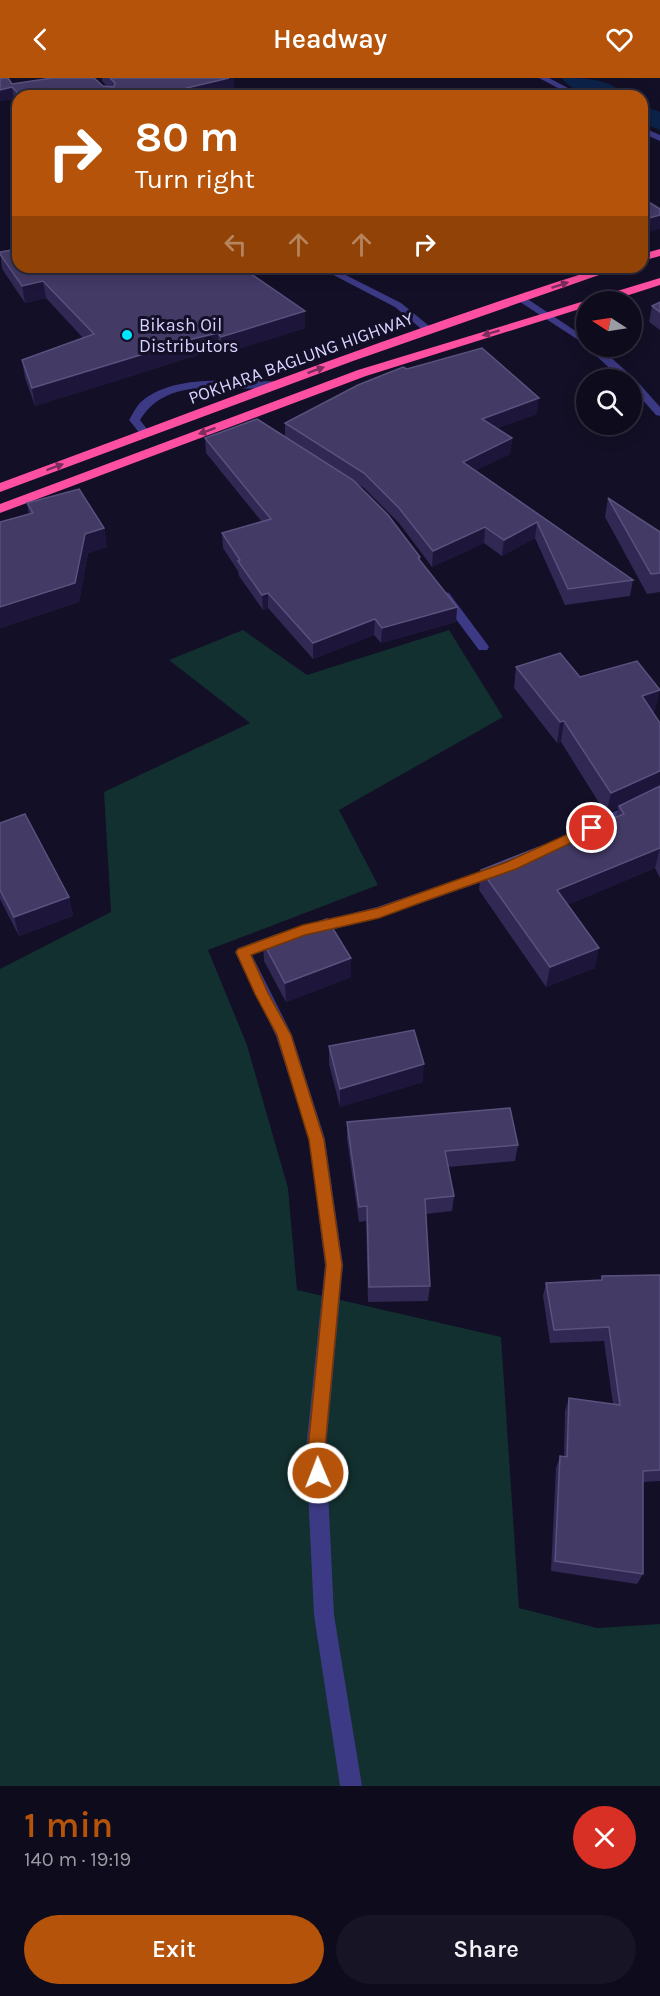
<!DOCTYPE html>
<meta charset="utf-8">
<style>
body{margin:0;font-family:Karla,sans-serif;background:#171425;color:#f1f3f6;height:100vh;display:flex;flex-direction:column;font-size:22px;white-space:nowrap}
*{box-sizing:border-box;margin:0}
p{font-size:20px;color:#9b9ba3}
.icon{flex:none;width:33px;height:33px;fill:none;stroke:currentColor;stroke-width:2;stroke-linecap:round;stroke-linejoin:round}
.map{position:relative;height:1708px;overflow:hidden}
.details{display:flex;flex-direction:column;background:#0e0b1c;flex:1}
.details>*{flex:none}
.top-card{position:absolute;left:12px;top:12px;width:636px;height:183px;border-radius:18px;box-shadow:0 3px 15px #0003,0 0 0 2px #2e2b3b;background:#b45309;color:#fff;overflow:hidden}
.needle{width:39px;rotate:282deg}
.tools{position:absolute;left:576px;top:213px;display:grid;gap:12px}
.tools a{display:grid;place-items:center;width:66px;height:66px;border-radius:50%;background:#0e0b1c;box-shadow:0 3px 15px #0003,0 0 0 2px #2e2b3b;font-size:30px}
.pin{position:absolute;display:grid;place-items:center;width:51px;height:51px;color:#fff;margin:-26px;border:3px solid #fff;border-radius:50%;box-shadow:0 2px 6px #0007}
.me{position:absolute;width:66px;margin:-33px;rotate:359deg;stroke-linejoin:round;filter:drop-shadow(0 0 4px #0008)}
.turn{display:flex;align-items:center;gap:21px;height:126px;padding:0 24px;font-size:27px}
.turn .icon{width:78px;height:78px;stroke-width:2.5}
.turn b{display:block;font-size:42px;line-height:51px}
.lanes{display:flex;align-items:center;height:57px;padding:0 24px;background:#0003;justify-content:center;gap:30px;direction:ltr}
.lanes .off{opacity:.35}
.round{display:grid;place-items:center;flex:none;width:63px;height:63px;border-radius:32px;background:#171425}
.summary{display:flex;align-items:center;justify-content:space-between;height:102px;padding:0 24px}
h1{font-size:36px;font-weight:600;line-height:45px;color:#b45309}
.button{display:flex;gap:12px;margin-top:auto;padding:12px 24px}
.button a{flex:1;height:69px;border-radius:36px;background:#b45309;color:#fff;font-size:24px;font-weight:600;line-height:69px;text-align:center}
.button a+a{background:#171425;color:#f1f3f6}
header{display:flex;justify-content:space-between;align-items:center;height:78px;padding:0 24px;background:#b45309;color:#fff;font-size:27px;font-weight:600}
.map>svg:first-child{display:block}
</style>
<header><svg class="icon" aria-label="back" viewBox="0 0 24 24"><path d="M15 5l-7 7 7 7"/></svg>Headway<svg class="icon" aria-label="heart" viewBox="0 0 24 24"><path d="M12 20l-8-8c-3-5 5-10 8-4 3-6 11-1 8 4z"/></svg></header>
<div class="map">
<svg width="660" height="1708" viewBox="0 0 660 1708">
<rect width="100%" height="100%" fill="#130f26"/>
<polygon fill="#12302f" points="243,552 307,597 449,552 503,639 339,732 378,807 208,872 247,967 288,1110 297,1212 501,1259 519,1530 597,1550 660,1546 660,1708 0,1708 0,891 111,834 104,714 250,645 169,582"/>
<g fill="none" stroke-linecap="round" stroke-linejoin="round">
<g fill="#0c2248" fill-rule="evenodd">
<path d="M562,0C583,0 611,0 625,18C604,18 576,20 562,0Z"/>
<polygon points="642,27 660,34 660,52 642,45"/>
</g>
<g fill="#3d3a85" fill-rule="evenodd">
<polygon points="539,0 549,0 583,18 573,18"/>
<polygon points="642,49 660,57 660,63 642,55"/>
<polygon points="318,189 330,189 401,225 434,252 425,254 395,229"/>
<polygon points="517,218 523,218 586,260 586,267 517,222"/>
<polygon points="586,268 598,268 636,302 660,329 660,338 656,337 632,310 632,302 622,302"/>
<path d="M279,303L284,306L283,308C235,318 171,292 140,342L151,356L150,358H142L129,342C133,336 136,328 142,323C178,294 236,305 279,303Z"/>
<polygon points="445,514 449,515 487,566 489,569 487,572 479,572 441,521 441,515"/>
<polygon points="660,714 660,725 591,756 586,757 579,752 581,748"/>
<polygon points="499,787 504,788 506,792 504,796 379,840 310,857 305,855 303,851 305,847 377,829"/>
<polygon points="282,854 287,856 290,860 287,864 252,877 292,957 325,1061 343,1187 326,1371 334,1537 362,1708 340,1708 314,1537 306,1371 325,1187 309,1061 276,958 235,874 238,870"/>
</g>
<g fill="#ff4fa3" fill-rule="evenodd">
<polygon points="660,171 660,178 642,183 642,176"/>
<path d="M604,189H622L353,283L0,414V405C201,331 400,253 604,189Z"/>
<polygon points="660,200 660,207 607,224 586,224 586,229 366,298 0,435 0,426 358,292"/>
</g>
</g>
<g fill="#312854">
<polygon points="102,0 233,0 234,10 201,18 18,18 18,25 14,21 0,23 12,6 108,9 102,3"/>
<polygon points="0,174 305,250 222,276 219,273 198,277 35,328 25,300 22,282 83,260 46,220 25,225 2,191"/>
<polygon points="489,189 518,189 496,195"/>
<polygon points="660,224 660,252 649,244 652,228"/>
<polygon points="407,291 537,336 497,350 512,360 510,376 476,392 633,502 630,518 565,527 535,460 502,478 484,465 432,489 399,445 364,410 356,405 420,479 420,483 457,529 456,544 381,565 374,557 313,581 268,530 263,532 239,498 238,493 223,470 222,455 262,444 206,375 205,360 285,359 285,345"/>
<polygon points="608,420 660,454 660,514 647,516 605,439"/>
<polygon points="27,425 104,450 107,469 88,475 79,524 0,550 0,444 29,436"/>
<polygon points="516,589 580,599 655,633 653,634 660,645 660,800 655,790 567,827 595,890 546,909 479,812 481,792 616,739 618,730 606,736 561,664 557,665 514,610"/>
<polygon points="0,745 69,819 73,838 19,858 0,821"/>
<polygon points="263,864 351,880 351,899 286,924 264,883"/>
<polygon points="329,968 423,1004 340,1029 329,986"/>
<polygon points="347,1044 518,1067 515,1083 448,1089 454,1118 452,1133 426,1136 430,1208 428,1223 368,1224 366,1143 359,1144 347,1061"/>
<polygon points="660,1197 660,1403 643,1404 643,1496 637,1506 551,1493 556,1390 560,1378 564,1379 565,1333 569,1320 613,1326 604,1263 550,1265 543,1218 546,1205 601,1202 602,1198"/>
</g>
<g fill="#1d163a">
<polygon points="229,0 233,0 234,10 201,18 153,18"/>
<polygon points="12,9 14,21 0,23 0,12"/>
<polygon points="660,137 660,151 642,156 642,142"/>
<polygon points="496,189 518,189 496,195"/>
<polygon points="43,203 46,220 25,225 22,208"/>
<polygon points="305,233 305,250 222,276 221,259"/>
<polygon points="218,255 219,273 198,277 35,328 32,310 196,260"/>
<polygon points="539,320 537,336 481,356 482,341"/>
<polygon points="512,360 510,376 462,399 463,384"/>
<polygon points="537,444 535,460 502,478 504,462"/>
<polygon points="485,449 484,465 432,489 433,473"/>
<polygon points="104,450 107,469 88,475 79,524 0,550 0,529 85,456"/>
<polygon points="268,515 268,530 263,532 262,517"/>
<polygon points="457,529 456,544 381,565 382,550"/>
<polygon points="375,541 374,557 313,581 313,565"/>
<polygon points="660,613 655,633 637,639 642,618"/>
<polygon points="564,643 561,664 557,665 560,644"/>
<polygon points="660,693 660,708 619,728 618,730 606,736 611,715"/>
<polygon points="660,770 655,790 553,833 557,812"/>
<polygon points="69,819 73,838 19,858 14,839"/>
<polygon points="599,870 595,890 546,909 550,889"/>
<polygon points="351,880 351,899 286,924 285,905"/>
<polygon points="424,986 423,1004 340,1029 340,1011"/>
</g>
<g fill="#433a66" stroke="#5a527e" stroke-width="1.5">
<polygon points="0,0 8,0 12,6 52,0 94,0 103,8 114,9 115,5 110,0 229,0 153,18 21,18 12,9 0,12"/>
<polygon points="642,120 660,131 660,137 642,142"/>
<polygon points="18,171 18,189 241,189 305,233 221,259 218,255 196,260 32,310 22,282 94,256 43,203 22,208 0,176 0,174"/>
<polygon points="660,224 660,234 652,228"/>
<polygon points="482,270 539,320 482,341 512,360 463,384 633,502 568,511 537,444 504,462 485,449 433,473 399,430 364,395 285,345 358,307 403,289 407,291"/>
<polygon points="257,341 353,402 388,437 420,479 418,480 457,529 382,550 375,541 313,565 268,515 262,517 238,483 240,482 222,455 271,441 205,360"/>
<polygon points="79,411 104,450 85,456 75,505 0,529 0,444 33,435 27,425"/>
<polygon points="608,420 660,454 660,495 651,496"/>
<polygon points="560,575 580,599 637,583 660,612 642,618 660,645 660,693 611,715 564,643 560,644 516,589"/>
<polygon points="660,708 660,770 557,812 599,870 550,889 481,792 624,736 619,728"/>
<polygon points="25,736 69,819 14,839 0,812 0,745"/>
<polygon points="327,841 351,880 285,905 263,864"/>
<polygon points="414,952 424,986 340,1011 329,968"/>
<polygon points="510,1030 518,1067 445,1073 454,1118 425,1121 430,1208 369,1209 367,1128 359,1129 347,1044"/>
<polygon points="660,1197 660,1392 643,1393 643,1496 555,1483 560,1378 567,1379 569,1320 620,1327 609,1249 554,1252 546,1205 602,1202 602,1198"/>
</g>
<defs><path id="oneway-solid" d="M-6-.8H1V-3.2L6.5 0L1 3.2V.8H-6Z" transform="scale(1.5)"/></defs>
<g fill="#7d2c5e">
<use href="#oneway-solid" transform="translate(560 207) rotate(-18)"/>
<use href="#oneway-solid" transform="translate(491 255) rotate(163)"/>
<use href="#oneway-solid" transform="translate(316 292) rotate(-20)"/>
<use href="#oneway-solid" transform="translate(207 353) rotate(160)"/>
<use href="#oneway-solid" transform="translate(55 389) rotate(-20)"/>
</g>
<polygon fill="#b45309" stroke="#753606" stroke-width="1.5" points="592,745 596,746 598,750 596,753 516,791 428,822 379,840 305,857 251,877 268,915 291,957 324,1062 342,1187 325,1371 326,1395 324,1401 318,1404 311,1401 309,1395 308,1371 326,1187 309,1062 277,957 255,916 236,874 238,871 303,847 378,830 507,784"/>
<circle fill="#00e5ff" stroke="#130f26" stroke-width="2" cx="127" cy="257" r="6"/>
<g text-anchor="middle" stroke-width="6" stroke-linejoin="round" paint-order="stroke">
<g font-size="18" fill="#d9d4ff" stroke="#130f26" text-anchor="start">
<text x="139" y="253">Bikash Oil<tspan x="139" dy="21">Distributors</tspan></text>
</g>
<g font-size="18" fill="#d9d4ff" stroke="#130f26">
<text transform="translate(301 280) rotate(-20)" y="6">POKHARA BAGLUNG HIGHWAY</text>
</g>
</g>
</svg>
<div class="tools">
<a><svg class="needle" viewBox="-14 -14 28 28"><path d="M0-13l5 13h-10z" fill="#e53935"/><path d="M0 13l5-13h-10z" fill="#9b9ba3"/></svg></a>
<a><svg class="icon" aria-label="search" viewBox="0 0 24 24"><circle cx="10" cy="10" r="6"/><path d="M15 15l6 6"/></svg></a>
</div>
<div class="pin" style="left:592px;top:750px;background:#d93025"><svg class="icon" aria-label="arrive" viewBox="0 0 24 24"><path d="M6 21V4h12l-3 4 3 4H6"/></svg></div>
<svg class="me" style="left:318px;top:1395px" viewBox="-20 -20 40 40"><circle r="17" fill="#b45309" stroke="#fff" stroke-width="3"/><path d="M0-11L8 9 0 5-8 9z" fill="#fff"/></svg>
<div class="top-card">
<div class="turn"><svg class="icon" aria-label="right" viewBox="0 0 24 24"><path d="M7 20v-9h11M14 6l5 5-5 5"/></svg><div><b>80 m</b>Turn right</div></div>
<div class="lanes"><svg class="icon off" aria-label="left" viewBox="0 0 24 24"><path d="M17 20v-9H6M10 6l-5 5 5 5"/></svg><svg class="icon off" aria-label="ahead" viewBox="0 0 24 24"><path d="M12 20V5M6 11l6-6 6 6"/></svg><svg class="icon off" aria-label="ahead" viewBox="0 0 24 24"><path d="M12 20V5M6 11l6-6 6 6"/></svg><svg class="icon" aria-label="right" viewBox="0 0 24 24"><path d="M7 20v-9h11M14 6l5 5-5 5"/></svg></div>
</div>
</div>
<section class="details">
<div class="summary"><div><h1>1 min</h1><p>140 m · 19:19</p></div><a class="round" style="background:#d93025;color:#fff"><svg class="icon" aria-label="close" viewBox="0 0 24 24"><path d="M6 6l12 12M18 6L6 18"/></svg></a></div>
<div class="button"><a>Exit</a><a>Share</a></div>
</section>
